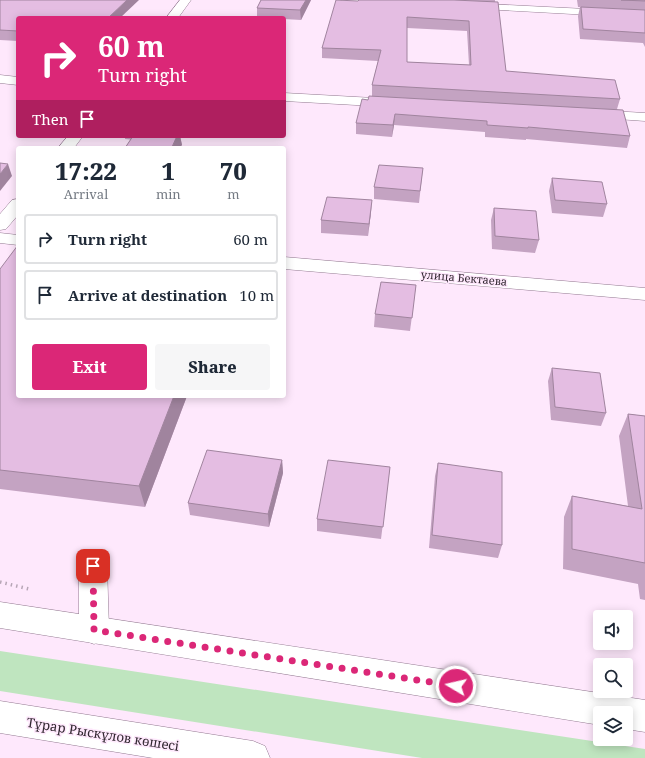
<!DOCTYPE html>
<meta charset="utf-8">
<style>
body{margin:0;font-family:"Noto Serif",serif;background:#f6f6f7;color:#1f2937;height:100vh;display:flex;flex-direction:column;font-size:15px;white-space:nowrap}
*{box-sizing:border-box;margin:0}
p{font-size:13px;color:#747a83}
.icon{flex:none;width:22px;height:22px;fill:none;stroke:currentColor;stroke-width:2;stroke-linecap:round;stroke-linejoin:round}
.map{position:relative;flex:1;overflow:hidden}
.side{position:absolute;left:16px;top:146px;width:270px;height:252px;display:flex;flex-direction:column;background:#fff;border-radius:4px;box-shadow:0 2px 10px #0003}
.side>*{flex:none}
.top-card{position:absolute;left:16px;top:16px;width:270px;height:122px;border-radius:4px;box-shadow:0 2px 10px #0003;background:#db2777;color:#fff;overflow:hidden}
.fabs{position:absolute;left:593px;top:610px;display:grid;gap:8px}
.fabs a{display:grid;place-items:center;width:40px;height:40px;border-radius:4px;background:#fff;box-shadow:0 2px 10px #0003;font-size:20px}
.pin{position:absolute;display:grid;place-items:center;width:34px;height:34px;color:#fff;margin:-17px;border-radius:8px;box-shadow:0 2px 6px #0006}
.me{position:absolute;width:44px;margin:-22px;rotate:279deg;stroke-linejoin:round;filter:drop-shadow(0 0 3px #0008)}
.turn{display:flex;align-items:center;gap:14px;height:84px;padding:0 16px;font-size:18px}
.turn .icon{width:52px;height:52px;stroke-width:2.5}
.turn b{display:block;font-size:28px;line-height:34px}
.then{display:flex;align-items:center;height:38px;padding:0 16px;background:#0003;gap:8px;font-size:15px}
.eta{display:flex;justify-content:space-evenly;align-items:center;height:68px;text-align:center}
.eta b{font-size:24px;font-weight:800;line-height:28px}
.cta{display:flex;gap:8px;margin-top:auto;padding:8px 16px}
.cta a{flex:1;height:46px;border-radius:4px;background:#db2777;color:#fff;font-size:16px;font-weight:800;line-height:46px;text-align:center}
.cta a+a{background:#f6f6f7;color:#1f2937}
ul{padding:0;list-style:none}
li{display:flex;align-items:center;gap:12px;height:50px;margin:0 8px 6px;padding:0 8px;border:2px solid #e0e1e3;border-radius:4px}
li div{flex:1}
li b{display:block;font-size:15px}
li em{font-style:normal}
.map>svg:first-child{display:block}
</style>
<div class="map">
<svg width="645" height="758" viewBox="0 0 645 758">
<rect width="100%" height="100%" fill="#fee8fc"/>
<polygon fill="#bfe5bf" points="0,651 645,749 645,758 422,758 0,691"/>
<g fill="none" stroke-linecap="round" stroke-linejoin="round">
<g stroke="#927990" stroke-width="1">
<g id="minor">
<polygon points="180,0 191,0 178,18 166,18"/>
<polygon points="341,0 393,0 395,2 389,5 346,3"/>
<polygon points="468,3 645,12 645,18 464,8 462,6 464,4"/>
<polygon points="0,75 18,77 18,85 0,83"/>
<polygon points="284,93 392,99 397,100 399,103 397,106 392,107 284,101"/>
<polygon points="594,110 645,113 645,121 589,117 587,114 589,111"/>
<polygon points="68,136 83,136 74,148 58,148"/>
<polygon points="18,199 18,215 6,229 0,230 0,214 12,200"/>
<polygon points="0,233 18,235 18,245 0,243"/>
<polygon points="284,257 645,288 645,300 284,269"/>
<polygon points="93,554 103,557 107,566 109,630 104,640 94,644 84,640 79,630 79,566 83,557"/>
</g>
</g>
<g stroke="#927990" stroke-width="1">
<g id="major">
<polygon points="0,602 645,700 645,732 626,729 626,713 600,713 600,725 0,628"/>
<polygon points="0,701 253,741 265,746 270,758 153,758 0,733"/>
</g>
</g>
<polyline stroke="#b7a6b6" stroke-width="3.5" stroke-dasharray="1.5 4" stroke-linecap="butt" points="0,582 29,589"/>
<use href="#minor" fill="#fff" fill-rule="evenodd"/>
<use href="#major" fill="#fff" fill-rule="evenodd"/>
</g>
<g fill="#c4a3c2" fill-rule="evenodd">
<polygon points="0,0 18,18 18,41 0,40"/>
<polygon points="261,0 311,0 301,20 284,19 284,18 257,18 257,8"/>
<path d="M359,0H495V2L506,71L620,99L617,109L630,136L627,148L526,139V140L485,137V132L394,125L392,137L356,134V123L368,100L372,96V85L378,61L322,58V48ZM407,28L467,31L469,65L407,62Z"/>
<polygon points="577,0 645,0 645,47 643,43 580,39 578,16 580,7 578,7"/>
<polygon points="125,136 180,136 182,145 125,139"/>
<polygon points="423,168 419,203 374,199 374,187"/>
<polygon points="552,178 607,204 603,217 552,213 549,191"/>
<polygon points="494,208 539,240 535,253 492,249 491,220"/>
<polygon points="371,212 368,236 321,233 321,220"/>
<polygon points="0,269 18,396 187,396 145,507 0,489"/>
<polygon points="416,285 410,331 374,327 375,314"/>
<polygon points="552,368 606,413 601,426 551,420 548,381"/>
<polygon points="628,414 645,416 645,600 640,599 638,584 563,569 564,517 572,496 628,506 619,436"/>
<polygon points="282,460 283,473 269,527 190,515 188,503"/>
<polygon points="438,463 502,545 498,558 429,548 435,476"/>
<polygon points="390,467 381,539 317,531 317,519"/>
</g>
<g fill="#a0849e">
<polygon points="127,0 139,0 120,18 108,18"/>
<polygon points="306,0 311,0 301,20 300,10"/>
<polygon points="395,114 394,125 392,137 393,125"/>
<polygon points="177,136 180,136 182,145 180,148 172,147"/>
<polygon points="8,164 12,176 0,191 0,174"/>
<polygon points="372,200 371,212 368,236 369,224"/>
<polygon points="174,396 187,396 145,507 139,486"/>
<polygon points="282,460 283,473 269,527 268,514"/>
</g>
<g fill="#e4bde2" stroke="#a0849e" fill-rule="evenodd">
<polygon points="0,0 127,0 108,18 18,18 18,31 0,30"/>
<polygon points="261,0 306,0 300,10 257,8"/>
<path d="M336,0L358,1L359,0H454L498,2L506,71L615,80L620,99L372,85L381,50L322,48ZM407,17L469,21L471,65L407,62Z"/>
<polygon points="621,0 645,0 645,1"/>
<polygon points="581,7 645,10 645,33 583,29"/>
<polygon points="369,96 623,110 630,136 528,127 528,128 487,125 487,121 395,114 393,125 356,123 362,99 368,100"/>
<polygon points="133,136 177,136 172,147 184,147 183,148 125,148"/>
<polygon points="0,163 8,164 0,174"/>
<polygon points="379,165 423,168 420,191 374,187"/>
<polygon points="552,178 602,182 607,204 555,200"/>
<polygon points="327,197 372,200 369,224 321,220"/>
<polygon points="494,208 536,211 539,240 495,236"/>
<polygon points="18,245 18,295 17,297 18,297 18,396 174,396 139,486 0,470 0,269"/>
<polygon points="381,282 416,285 412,318 375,314"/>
<polygon points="552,368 600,373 606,413 555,407"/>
<polygon points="628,414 645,416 645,563 572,549 572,496 642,509"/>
<polygon points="207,450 282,460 268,514 188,503"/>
<polygon points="328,460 390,467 383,527 317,519"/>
<polygon points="438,463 502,472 502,545 432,535"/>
</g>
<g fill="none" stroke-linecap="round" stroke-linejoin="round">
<polyline stroke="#db2777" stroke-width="7" stroke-dasharray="0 12.6" points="93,566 94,630 456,686"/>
</g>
<g text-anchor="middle" stroke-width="3" stroke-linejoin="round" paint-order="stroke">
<g font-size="11" fill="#322831" stroke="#fee8fc">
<text transform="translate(464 278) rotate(5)" y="4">улица Бектаева</text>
</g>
<g font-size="13" fill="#322831" stroke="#fee8fc">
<text transform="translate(103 734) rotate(9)" y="5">Тұрар Рыскұлов көшесі</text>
</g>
</g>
</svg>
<div class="fabs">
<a><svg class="icon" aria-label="sound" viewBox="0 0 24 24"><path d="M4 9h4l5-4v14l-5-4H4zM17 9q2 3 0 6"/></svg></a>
<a><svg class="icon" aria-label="search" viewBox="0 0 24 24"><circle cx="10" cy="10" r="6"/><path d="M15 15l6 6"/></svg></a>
<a><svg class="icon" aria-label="layers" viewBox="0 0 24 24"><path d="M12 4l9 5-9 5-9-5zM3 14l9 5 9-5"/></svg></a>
</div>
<div class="pin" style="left:93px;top:566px;background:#d93025"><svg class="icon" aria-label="arrive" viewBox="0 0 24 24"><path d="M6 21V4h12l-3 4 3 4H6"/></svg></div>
<svg class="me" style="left:456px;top:686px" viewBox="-20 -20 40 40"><circle r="17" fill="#db2777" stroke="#fff" stroke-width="3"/><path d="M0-11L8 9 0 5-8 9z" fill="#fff"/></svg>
<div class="top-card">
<div class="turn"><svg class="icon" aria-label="right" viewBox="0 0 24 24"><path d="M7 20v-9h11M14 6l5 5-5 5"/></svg><div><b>60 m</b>Turn right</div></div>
<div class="then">Then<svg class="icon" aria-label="arrive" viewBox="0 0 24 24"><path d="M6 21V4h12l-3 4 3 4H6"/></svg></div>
</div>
<section class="side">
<div class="eta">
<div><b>17:22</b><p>Arrival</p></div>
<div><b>1</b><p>min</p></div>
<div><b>70</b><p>m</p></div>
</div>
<ul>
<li><svg class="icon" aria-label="right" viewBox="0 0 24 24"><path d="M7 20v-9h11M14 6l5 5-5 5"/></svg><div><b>Turn right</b></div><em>60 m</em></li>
<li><svg class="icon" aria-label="arrive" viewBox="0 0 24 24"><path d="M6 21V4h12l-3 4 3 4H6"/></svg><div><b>Arrive at destination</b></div><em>10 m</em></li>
</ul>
<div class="cta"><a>Exit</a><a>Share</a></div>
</section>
</div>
